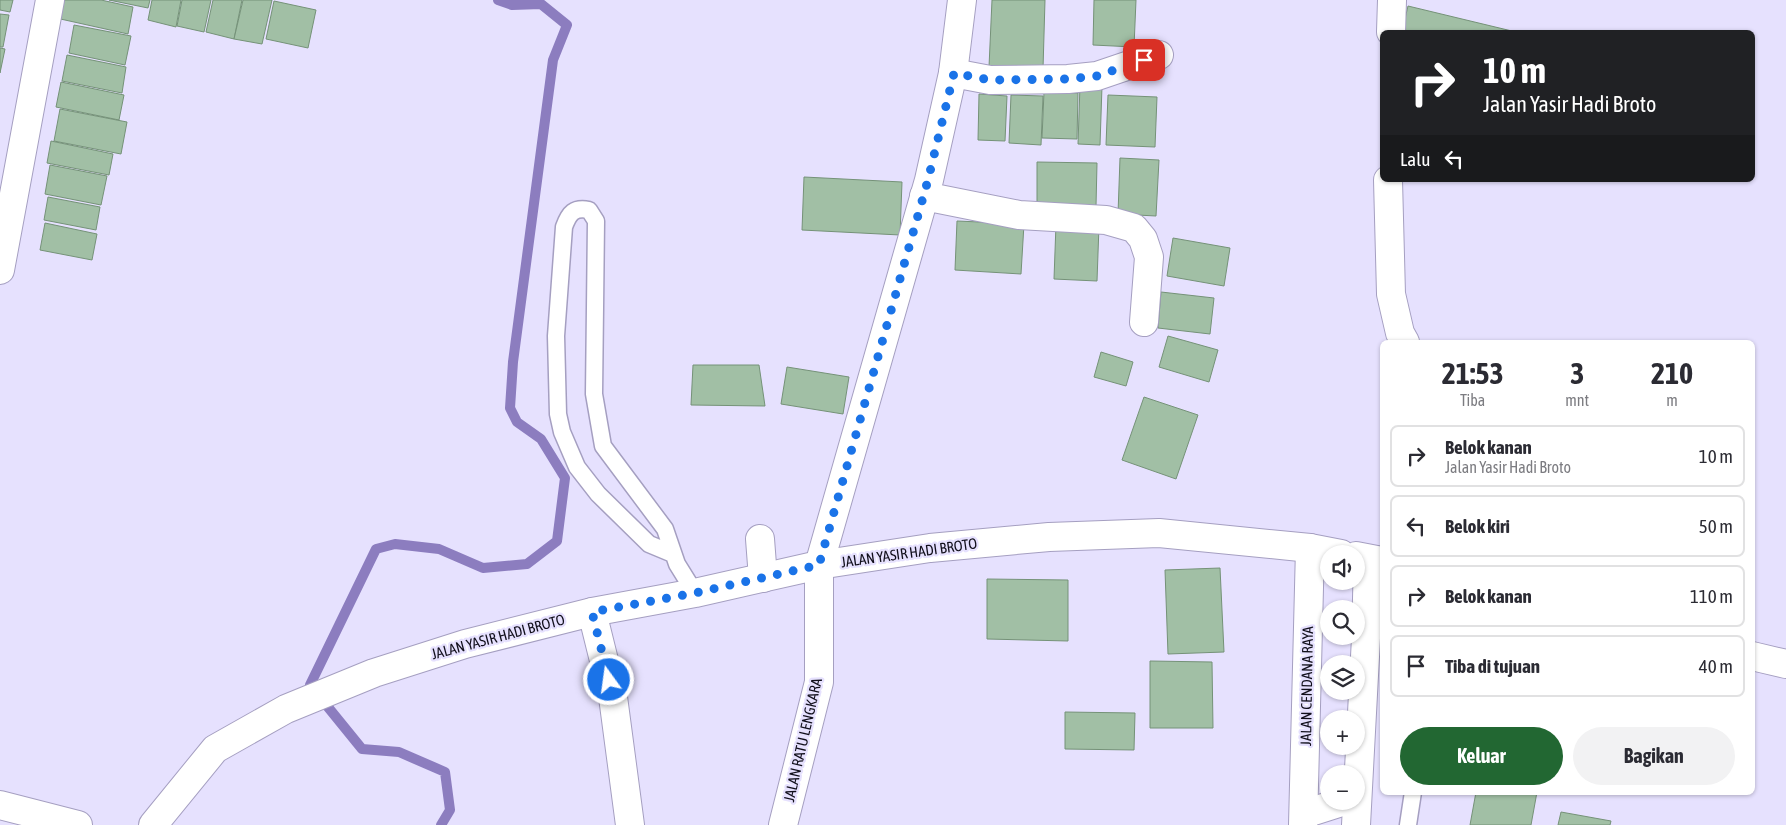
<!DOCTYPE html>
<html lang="id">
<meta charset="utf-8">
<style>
body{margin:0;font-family:"Asap Condensed",sans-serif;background:#f2f2f3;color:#2b2b33;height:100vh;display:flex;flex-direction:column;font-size:19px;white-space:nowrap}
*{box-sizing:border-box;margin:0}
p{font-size:16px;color:#7c7c81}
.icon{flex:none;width:28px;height:28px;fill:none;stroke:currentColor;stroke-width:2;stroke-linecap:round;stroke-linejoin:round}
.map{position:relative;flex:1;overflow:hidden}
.side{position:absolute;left:1380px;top:340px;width:375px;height:455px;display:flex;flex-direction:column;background:#fff;border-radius:8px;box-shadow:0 1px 4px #0004}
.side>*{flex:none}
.top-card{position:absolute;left:1380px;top:30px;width:375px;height:152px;border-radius:8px;box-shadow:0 1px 4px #0004;background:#202124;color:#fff;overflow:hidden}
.buttons{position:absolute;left:1320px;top:545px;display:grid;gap:10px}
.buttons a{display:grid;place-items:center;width:45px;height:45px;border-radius:50%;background:#fff;box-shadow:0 1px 4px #0004;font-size:25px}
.pin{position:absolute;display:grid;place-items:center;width:42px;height:42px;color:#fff;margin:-21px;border-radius:10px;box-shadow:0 2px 8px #0006}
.me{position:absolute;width:55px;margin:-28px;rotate:346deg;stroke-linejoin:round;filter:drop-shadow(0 0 4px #0008)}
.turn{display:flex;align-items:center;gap:18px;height:105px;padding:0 20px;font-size:22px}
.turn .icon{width:65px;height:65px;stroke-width:2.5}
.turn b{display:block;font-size:35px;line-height:42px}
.then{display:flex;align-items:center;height:48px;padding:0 20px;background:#0003;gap:10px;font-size:19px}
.eta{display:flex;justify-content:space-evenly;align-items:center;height:85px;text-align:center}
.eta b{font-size:30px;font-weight:700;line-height:35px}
.cta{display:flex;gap:10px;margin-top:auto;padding:10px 20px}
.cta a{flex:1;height:58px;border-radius:30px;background:#226732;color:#fff;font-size:20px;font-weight:700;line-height:58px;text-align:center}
.cta a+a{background:#f2f2f3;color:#2b2b33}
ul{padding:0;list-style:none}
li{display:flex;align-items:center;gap:15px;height:62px;margin:0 10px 8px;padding:0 10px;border:2px solid #e1e1e2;border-radius:8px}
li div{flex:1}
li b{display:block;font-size:19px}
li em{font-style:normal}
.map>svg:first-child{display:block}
</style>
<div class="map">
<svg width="1786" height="825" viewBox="0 0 1786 825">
<rect width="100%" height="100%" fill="#e6e1fe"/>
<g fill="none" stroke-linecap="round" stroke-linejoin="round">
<polyline stroke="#8c7dbf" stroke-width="10" points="441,825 450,810 445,772 399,752 362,749 310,685 376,549 395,544 439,549 483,568 527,564 557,541 565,478 541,439 517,422 510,408 513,362 553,60 567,25 541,4 512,5 498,0"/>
</g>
<g fill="#a1bfa5" stroke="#759278">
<polygon points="0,0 13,0 10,12 0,10"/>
<polygon points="60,0 101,0 133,7 128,34 56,18"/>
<polygon points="109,0 150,0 148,8"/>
<polygon points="152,0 181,0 176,27 148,20"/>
<polygon points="182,0 211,0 204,32 177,26"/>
<polygon points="213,0 242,0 234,39 206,32"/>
<polygon points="243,0 272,0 262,44 234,39"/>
<polygon points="992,0 1045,0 1043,69 989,67"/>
<polygon points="1094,0 1136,0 1134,47 1093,45"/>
<polygon points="274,1 316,10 308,48 266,39"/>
<polygon points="1408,6 1516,32 1402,32"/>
<polygon points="0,14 9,15 3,47 0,47"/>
<polygon points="74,25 131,36 125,65 69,53"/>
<polygon points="0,48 5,49 0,73"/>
<polygon points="67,55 126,67 122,93 62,81"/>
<polygon points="61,82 124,95 119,120 56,107"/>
<polygon points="1080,85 1102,86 1100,145 1078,144"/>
<polygon points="1044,92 1078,93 1077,139 1042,138"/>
<polygon points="979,94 1007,96 1005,141 978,140"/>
<polygon points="1011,95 1043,96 1041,145 1009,143"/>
<polygon points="1108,95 1157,97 1155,147 1106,145"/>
<polygon points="60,109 127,122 121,154 54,141"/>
<polygon points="51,141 113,154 109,175 47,163"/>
<polygon points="1120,158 1159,160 1156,216 1118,214"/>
<polygon points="1037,162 1097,163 1096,206 1037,205"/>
<polygon points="50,165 107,176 101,205 45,194"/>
<polygon points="804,177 902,182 900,235 802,230"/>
<polygon points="48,197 100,207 96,230 44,220"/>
<polygon points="957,221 1024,224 1021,274 955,270"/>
<polygon points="45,223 97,234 92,260 40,250"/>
<polygon points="1056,224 1099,226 1097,281 1054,279"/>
<polygon points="1173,238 1230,248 1224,286 1167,276"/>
<polygon points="1161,292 1214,298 1210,334 1158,328"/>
<polygon points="1168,336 1218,350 1209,382 1159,367"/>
<polygon points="1101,352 1133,362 1126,386 1094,377"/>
<polygon points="693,365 759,365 765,406 691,405"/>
<polygon points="787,367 849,377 843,414 781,404"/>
<polygon points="1144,397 1198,415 1176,479 1122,460"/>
<polygon points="1220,568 1224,652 1168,654 1165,570"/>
<polygon points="987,579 1068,580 1068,641 987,639"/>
<polygon points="1150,661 1212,662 1213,728 1150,728"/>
<polygon points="1065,712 1135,713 1134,750 1065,749"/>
<polygon points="1476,792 1537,792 1531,825 1470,825"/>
<polygon points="1561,812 1611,821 1610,825 1558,825"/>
</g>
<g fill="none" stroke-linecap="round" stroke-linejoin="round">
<g stroke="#a59fc1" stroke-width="19">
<g id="lane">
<path d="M673,554L649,544L598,494L577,467L562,432L558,414L556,336L564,227C569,213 574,207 589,210L596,221L594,394L603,446L665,529L677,564L695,593"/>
<polyline points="1408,825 1413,792"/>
</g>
</g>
<g stroke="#a59fc1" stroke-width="30">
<g id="street">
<polyline points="1391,32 1392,0"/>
<polyline points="953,73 990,80 1068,79 1097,76 1159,55"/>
<polyline points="1388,180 1391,294 1400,333 1405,342"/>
<polyline points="924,196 1019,215 1106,220 1134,228 1143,239 1149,257 1144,322"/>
<polyline points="0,270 50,0"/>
<polyline points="760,539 763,578"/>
<polyline points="592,612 613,697 630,825"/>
<polyline points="0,805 78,825"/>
<polyline points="1304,814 1345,801"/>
<polyline points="783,825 819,682 819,565 929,180 953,73 962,0"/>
<polyline points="1303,825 1310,548"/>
<polyline points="1356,825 1366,638 1368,559"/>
</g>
</g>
<g stroke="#a59fc1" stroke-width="30">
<g id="secondary">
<polyline points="1356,556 1382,561"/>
<polyline points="1752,656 1786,664"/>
<polyline points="153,825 215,749 286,709 374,673 465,644 592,612 695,593 819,565 930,548 1049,537 1159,533 1310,548 1341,554"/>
</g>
</g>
<use href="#lane" stroke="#fff" stroke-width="16"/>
<use href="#street" stroke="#fff" stroke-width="28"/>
<use href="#secondary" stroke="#fff" stroke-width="28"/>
</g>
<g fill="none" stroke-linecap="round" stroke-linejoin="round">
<polyline stroke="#1a73e8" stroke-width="9" stroke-dasharray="0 16.2" points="609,680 592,612 695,593 819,565 928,180 954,73 990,80 1068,79 1097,76 1144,60"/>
</g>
<g text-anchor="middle" stroke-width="4.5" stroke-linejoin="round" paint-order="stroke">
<g font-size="15" fill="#110f1b" stroke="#e6e1fe">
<text transform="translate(909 553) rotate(-8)" y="5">JALAN YASIR HADI BROTO</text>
<text transform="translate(498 637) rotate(-15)" y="5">JALAN YASIR HADI BROTO</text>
<text transform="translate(1307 686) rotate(-89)" y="5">JALAN CENDANA RAYA</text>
<text transform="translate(803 740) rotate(-77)" y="5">JALAN RATU LENGKARA</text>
</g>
</g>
</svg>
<div class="buttons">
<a><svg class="icon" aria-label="sound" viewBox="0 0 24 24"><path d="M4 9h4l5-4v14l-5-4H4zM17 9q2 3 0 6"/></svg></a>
<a><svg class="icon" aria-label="search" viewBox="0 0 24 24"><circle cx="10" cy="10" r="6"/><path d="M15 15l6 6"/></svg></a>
<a><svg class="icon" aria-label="layers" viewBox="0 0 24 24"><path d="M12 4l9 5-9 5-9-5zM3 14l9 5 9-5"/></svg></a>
<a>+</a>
<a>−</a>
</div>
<div class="pin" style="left:1144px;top:60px;background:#d93025"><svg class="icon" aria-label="arrive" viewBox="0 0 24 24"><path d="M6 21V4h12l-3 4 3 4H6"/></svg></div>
<svg class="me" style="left:609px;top:680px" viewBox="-20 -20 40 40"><circle r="17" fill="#1a73e8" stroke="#fff" stroke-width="3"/><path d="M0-11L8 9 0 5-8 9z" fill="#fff"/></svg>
<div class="top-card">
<div class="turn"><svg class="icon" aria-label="right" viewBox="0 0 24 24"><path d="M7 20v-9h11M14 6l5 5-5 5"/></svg><div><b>10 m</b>Jalan Yasir Hadi Broto</div></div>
<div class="then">Lalu<svg class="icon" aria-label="left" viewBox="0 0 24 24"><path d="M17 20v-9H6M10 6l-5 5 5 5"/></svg></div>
</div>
<section class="side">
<div class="eta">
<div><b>21:53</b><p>Tiba</p></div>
<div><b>3</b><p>mnt</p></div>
<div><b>210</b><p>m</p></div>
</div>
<ul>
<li><svg class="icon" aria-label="right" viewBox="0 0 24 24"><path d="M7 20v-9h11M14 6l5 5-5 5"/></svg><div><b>Belok kanan</b><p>Jalan Yasir Hadi Broto</p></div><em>10 m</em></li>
<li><svg class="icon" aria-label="left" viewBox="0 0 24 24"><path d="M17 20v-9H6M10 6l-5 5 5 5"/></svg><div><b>Belok kiri</b></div><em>50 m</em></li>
<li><svg class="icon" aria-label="right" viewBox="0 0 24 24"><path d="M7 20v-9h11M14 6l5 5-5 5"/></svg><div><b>Belok kanan</b></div><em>110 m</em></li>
<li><svg class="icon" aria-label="arrive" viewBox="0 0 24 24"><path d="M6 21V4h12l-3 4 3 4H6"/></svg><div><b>Tiba di tujuan</b></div><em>40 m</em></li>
</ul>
<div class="cta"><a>Keluar</a><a>Bagikan</a></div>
</section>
</div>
